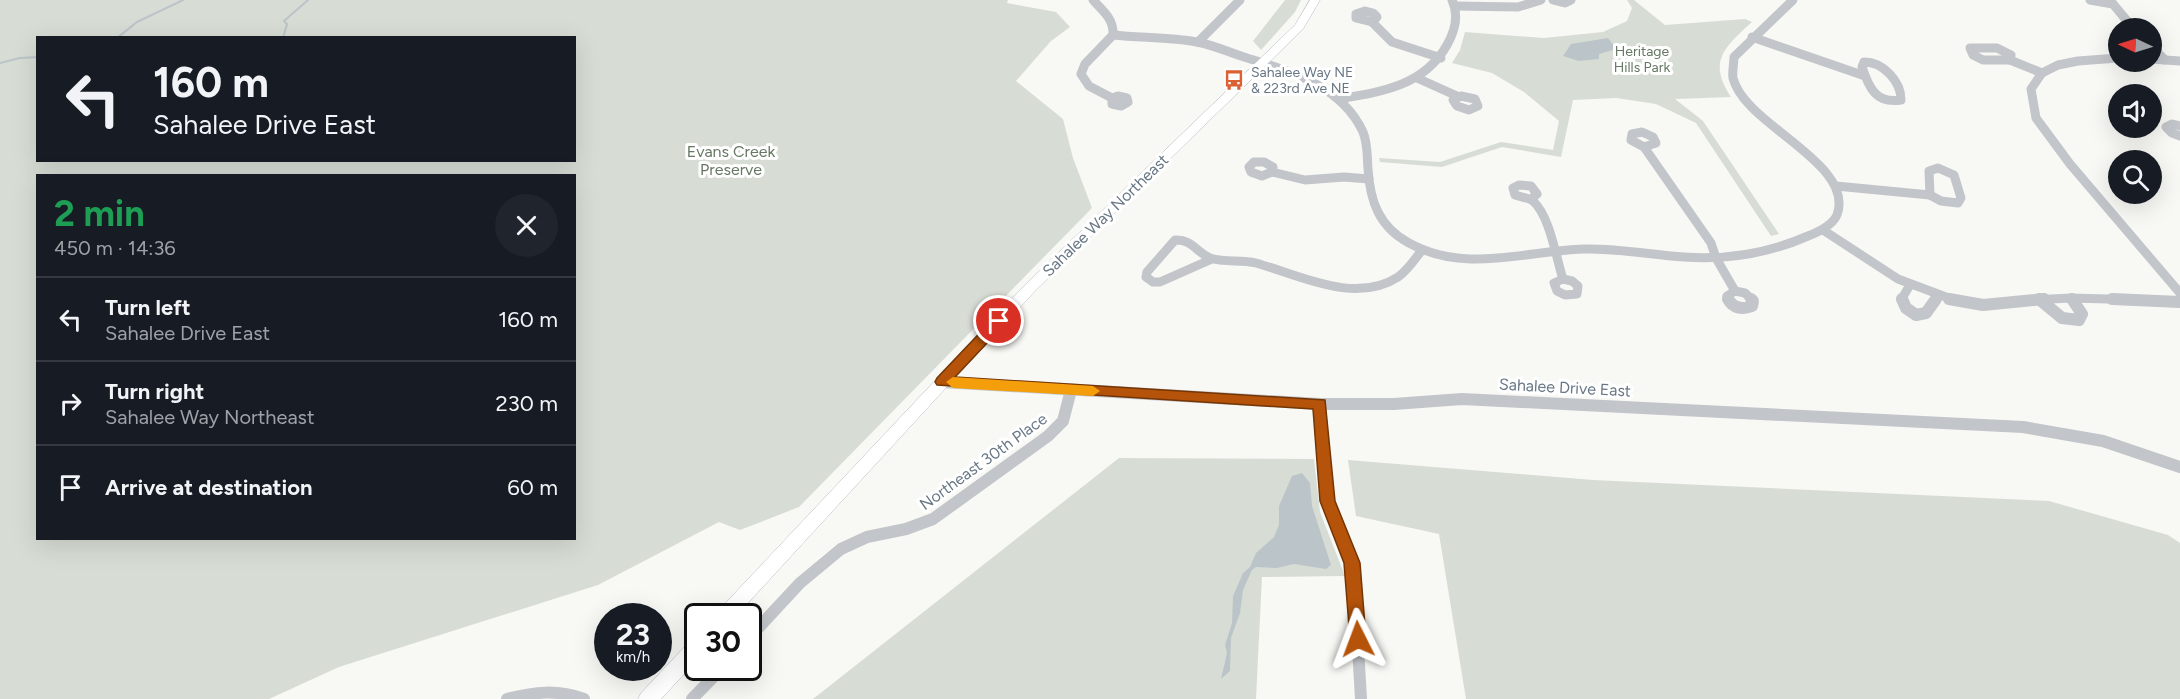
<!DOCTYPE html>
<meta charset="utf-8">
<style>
body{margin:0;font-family:Figtree,sans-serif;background:#20242c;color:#f1f3f6;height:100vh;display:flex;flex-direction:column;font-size:22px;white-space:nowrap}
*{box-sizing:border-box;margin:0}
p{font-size:20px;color:#9ea1a6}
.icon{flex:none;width:33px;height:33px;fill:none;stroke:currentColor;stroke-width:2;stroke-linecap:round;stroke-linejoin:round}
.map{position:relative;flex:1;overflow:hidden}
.sheet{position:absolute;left:36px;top:174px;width:540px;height:366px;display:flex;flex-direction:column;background:#171b24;border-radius:0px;box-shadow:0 6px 24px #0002}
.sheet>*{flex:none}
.banner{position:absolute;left:36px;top:36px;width:540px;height:126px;border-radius:0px;box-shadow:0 6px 24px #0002;background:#171b24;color:#f1f3f6;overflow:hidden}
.needle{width:39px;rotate:274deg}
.controls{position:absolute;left:2108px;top:18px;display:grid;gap:12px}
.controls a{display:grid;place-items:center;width:54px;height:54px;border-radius:50%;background:#171b24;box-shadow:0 6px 24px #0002;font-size:30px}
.speed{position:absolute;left:594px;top:603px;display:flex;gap:12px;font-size:30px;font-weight:700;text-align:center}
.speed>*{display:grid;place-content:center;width:78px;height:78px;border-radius:50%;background:#171b24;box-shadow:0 6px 24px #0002;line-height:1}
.speed small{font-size:15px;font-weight:400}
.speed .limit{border:3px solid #111;border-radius:9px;background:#fff;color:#111}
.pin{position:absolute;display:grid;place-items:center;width:51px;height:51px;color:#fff;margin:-26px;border:3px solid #fff;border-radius:50%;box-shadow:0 2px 6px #0007}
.me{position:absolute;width:66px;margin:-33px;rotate:357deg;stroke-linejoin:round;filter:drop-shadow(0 0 4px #0008)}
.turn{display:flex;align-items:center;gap:21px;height:126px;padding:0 18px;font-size:27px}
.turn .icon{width:78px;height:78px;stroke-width:2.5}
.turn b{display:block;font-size:42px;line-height:51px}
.round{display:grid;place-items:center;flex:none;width:63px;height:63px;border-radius:32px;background:#20242c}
.head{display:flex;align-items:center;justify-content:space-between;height:102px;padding:0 18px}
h1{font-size:36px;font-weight:700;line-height:45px;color:#1e9e55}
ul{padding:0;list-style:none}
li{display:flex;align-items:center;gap:18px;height:84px;padding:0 18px;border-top:2px solid #363941}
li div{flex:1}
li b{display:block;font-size:22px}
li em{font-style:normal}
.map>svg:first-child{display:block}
</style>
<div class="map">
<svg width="2180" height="699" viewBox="0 0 2180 699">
<rect width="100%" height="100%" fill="#f8f8f5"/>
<g fill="#d7ddd5" fill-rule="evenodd">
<path d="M0,0H1008L1007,3L1056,12L1070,27L1051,41L1016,81L1063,119L1073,158L1092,208L799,507L740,530L719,522L598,585L339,667L269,699H0ZM38,38H574V160H38ZM38,176H574V538H38Z"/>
<polygon points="1285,0 1301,0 1295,12 1261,50 1253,41"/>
<path d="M1627,0H1634L1665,25L1745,19L1752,22C1725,47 1707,61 1731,97L1675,99L1703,121L1779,234L1771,236L1696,123L1656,104L1616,98L1573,100L1561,157L1502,147L1442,167L1380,162L1379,158L1440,162L1501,142L1553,150L1559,121L1524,92L1492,73L1452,63L1460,50L1465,32L1544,38L1603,32L1627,21L1632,8Z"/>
<polygon points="1119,458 1314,459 1320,512 1345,576 1262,577 1256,699 813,699"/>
<polygon points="1348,460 1593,480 2049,501 2168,535 2180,543 2180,699 1466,699 1439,534 1356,516"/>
</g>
<g fill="#bbc4c9">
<polygon points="1608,38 1616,49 1599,54 1599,59 1579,61 1563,56 1571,44"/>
<polygon points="1302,473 1310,483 1312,506 1331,565 1326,569 1294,564 1277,568 1256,567 1252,570 1243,590 1240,613 1231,638 1230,671 1221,679 1227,653 1225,645 1232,623 1233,596 1243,573 1250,567 1256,553 1274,537 1279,525 1279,506 1292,476"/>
</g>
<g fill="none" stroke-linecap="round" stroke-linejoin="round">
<g stroke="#bbc4c9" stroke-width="2">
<polyline points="117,38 137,22 183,0"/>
<polyline points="283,38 287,24 284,21 308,0"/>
<polyline points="0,63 20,58 38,57"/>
</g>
<g stroke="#b4b9be" stroke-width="1">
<g id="secondary">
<polygon points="1310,0 1320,0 1303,29 1035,291 736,616 716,616 719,610 1025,285 1295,25"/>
<polygon points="698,638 698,659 661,699 638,699 641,693 691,640"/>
</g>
</g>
<g stroke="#c2c5c9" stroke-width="9">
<path d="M1093,0C1103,11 1114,19 1113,35L1085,64L1081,74L1089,86L1112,98"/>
<polyline points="1553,0 1565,3 1571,0"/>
<polyline points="2090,0 2113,4"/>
<polyline points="2113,4 2133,28"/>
<polyline points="1455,6 1518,7 1541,0"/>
<polygon points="1365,11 1373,13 1377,17 1372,22 1356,18 1356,14"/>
<polyline points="1372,22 1392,42 1441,58"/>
<path d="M1113,35C1141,38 1169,37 1197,42C1214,45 1230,53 1247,58C1292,72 1342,86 1363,132C1368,144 1367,157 1368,169C1370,201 1379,227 1409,243C1465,274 1524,251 1584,249C1618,248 1651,255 1684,257C1725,260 1769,253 1808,236C1818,232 1832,226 1837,215C1856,163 1744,125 1733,78C1732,72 1734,63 1734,57L1793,0"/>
<polyline points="1752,37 1865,76"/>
<polyline points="1198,42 1240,0"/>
<polyline points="2151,46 2165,60"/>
<polygon points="1970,48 1997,48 2011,55 2010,60 1983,60 1973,55"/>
<polyline points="2118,58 2078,61 2058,65 2042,73 2031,89 2036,118 2070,164 2180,293"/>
<polyline points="2151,59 2180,61"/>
<polyline points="2010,60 2042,73"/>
<path d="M1864,62C1883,62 1901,81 1901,100C1876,104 1869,88 1862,67Z"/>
<polyline points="1417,78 1457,96"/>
<polygon points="1118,96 1127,98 1128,102 1121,106 1112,104 1112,98"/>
<polygon points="1461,96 1475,99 1478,106 1469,110 1457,106 1453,100"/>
<path d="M1338,99C1381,92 1424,86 1447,45C1455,31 1459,15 1452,0"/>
<polyline points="2180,126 2172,124 2166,127 2172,133 2180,136"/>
<polygon points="1642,132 1653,137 1656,143 1644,147 1631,140 1632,134"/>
<polyline points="1644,147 1711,243 1716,258 1735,291"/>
<polygon points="1254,162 1264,162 1273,167 1272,172 1262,176 1251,172 1249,167"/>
<polygon points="1938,168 1954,175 1961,198 1958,203 1941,201 1930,195 1929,171"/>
<polyline points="1272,172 1305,180 1344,177 1369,179"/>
<polyline points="1836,186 1930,195"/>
<path d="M1531,199L1537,194L1531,186L1519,185L1513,188L1515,195C1521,197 1529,198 1533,201C1550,216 1556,258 1563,279"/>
<polyline points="1823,230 1898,279 1954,300"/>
<path d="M1212,259L1160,282H1153L1146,277L1147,272L1175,240C1192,239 1196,252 1210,258C1225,263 1241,259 1256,263C1299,275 1355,305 1398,277C1407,271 1415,259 1422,250"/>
<polygon points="1563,279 1572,281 1578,286 1577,294 1565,295 1557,291 1554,283"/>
<polyline points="2072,298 2073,300"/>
<polyline points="1728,300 1727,296 1735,291 1745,293 1752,300"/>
<polyline points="1901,300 1910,285"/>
<polyline points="1935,300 1937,295"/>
<polyline points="2031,300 2071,298 2145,300"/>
</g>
<g stroke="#c2c5c9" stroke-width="12">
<path d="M1728,299C1733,308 1742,310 1752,306L1753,301L1751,299"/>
<polyline points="1902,299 1906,308 1916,315 1926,313 1936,299"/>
<polyline points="1949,299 1983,305 2044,299"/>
<polyline points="2039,299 2062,318 2079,320 2082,314 2072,299"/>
<polyline points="2112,299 2180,302"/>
<polyline points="942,382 1320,404 1394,404 1462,399 2023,427 2103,441 2180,467"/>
<polyline points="1320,404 1328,501 1348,551 1354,578 1361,699"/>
<polyline points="748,639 800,583 841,549 867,537 906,529 933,519 1048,436 1063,421 1071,390"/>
<path d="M507,699C534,692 557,689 584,699"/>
<polyline points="692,699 722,668"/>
</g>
<use href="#secondary" fill="#fff" fill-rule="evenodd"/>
</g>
<polygon fill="#b45309" stroke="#753606" stroke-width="1.5" points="999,317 1004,318 1006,321 1004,325 955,377 1325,400 1335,501 1360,563 1366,639 1364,644 1358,646 1352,644 1350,639 1344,563 1320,501 1313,409 937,385 935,382 937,378 994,318"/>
<polygon fill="#f59e0b" points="953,377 1093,386 1100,391 1093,396 953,388 946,382"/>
<defs>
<g id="bus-bare" transform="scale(1.62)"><path d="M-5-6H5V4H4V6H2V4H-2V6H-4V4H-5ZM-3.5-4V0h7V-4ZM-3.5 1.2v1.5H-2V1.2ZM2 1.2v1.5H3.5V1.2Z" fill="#db6032" stroke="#fff" stroke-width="2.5" paint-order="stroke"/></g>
</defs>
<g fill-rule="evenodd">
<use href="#bus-bare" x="1234" y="80"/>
</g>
<g text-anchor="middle" stroke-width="6" stroke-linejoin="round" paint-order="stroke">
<g font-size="14" fill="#667763" stroke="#fff">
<text x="1642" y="56">Heritage<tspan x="1642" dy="16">Hills Park</tspan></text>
</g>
<g font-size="14" fill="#687785" stroke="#fff" text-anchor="start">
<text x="1251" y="77">Sahalee Way NE<tspan x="1251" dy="16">&amp; 223rd Ave NE</tspan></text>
</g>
<g font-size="16" fill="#667763" stroke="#fff">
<text x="731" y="157">Evans Creek<tspan x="731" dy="18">Preserve</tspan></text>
</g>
<g font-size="16" fill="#687785" stroke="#fff">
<text transform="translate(1105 215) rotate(-44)" y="6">Sahalee Way Northeast</text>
<text transform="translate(1565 387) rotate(3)" y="6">Sahalee Drive East</text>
<text transform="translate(983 461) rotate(-36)" y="6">Northeast 30th Place</text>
</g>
</g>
</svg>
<div class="controls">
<a><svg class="needle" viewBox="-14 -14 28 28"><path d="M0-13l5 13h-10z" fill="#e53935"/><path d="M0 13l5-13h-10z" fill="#9ea1a6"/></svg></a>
<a><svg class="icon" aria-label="sound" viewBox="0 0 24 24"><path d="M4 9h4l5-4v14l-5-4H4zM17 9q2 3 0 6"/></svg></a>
<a><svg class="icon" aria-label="search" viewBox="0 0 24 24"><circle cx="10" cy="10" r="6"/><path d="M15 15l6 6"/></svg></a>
</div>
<div class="speed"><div>23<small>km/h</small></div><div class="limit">30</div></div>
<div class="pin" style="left:999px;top:321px;background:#d93025"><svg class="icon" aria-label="arrive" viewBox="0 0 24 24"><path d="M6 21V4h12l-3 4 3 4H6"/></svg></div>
<svg class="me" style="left:1358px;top:639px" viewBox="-20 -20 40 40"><path d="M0-17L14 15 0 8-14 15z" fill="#b45309" stroke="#fff" stroke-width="4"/></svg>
<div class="banner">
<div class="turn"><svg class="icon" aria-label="left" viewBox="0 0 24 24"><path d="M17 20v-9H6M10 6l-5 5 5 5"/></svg><div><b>160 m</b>Sahalee Drive East</div></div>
</div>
<section class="sheet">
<div class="head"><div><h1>2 min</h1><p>450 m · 14:36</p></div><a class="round"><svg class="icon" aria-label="close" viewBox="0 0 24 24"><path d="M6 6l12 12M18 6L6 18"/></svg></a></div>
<ul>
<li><svg class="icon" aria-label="left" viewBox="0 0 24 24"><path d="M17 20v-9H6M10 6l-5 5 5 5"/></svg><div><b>Turn left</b><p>Sahalee Drive East</p></div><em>160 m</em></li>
<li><svg class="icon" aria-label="right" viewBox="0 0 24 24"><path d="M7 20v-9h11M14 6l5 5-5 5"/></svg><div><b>Turn right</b><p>Sahalee Way Northeast</p></div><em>230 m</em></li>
<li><svg class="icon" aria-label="arrive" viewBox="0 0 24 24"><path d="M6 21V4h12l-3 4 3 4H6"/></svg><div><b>Arrive at destination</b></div><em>60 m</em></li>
</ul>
</section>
</div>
